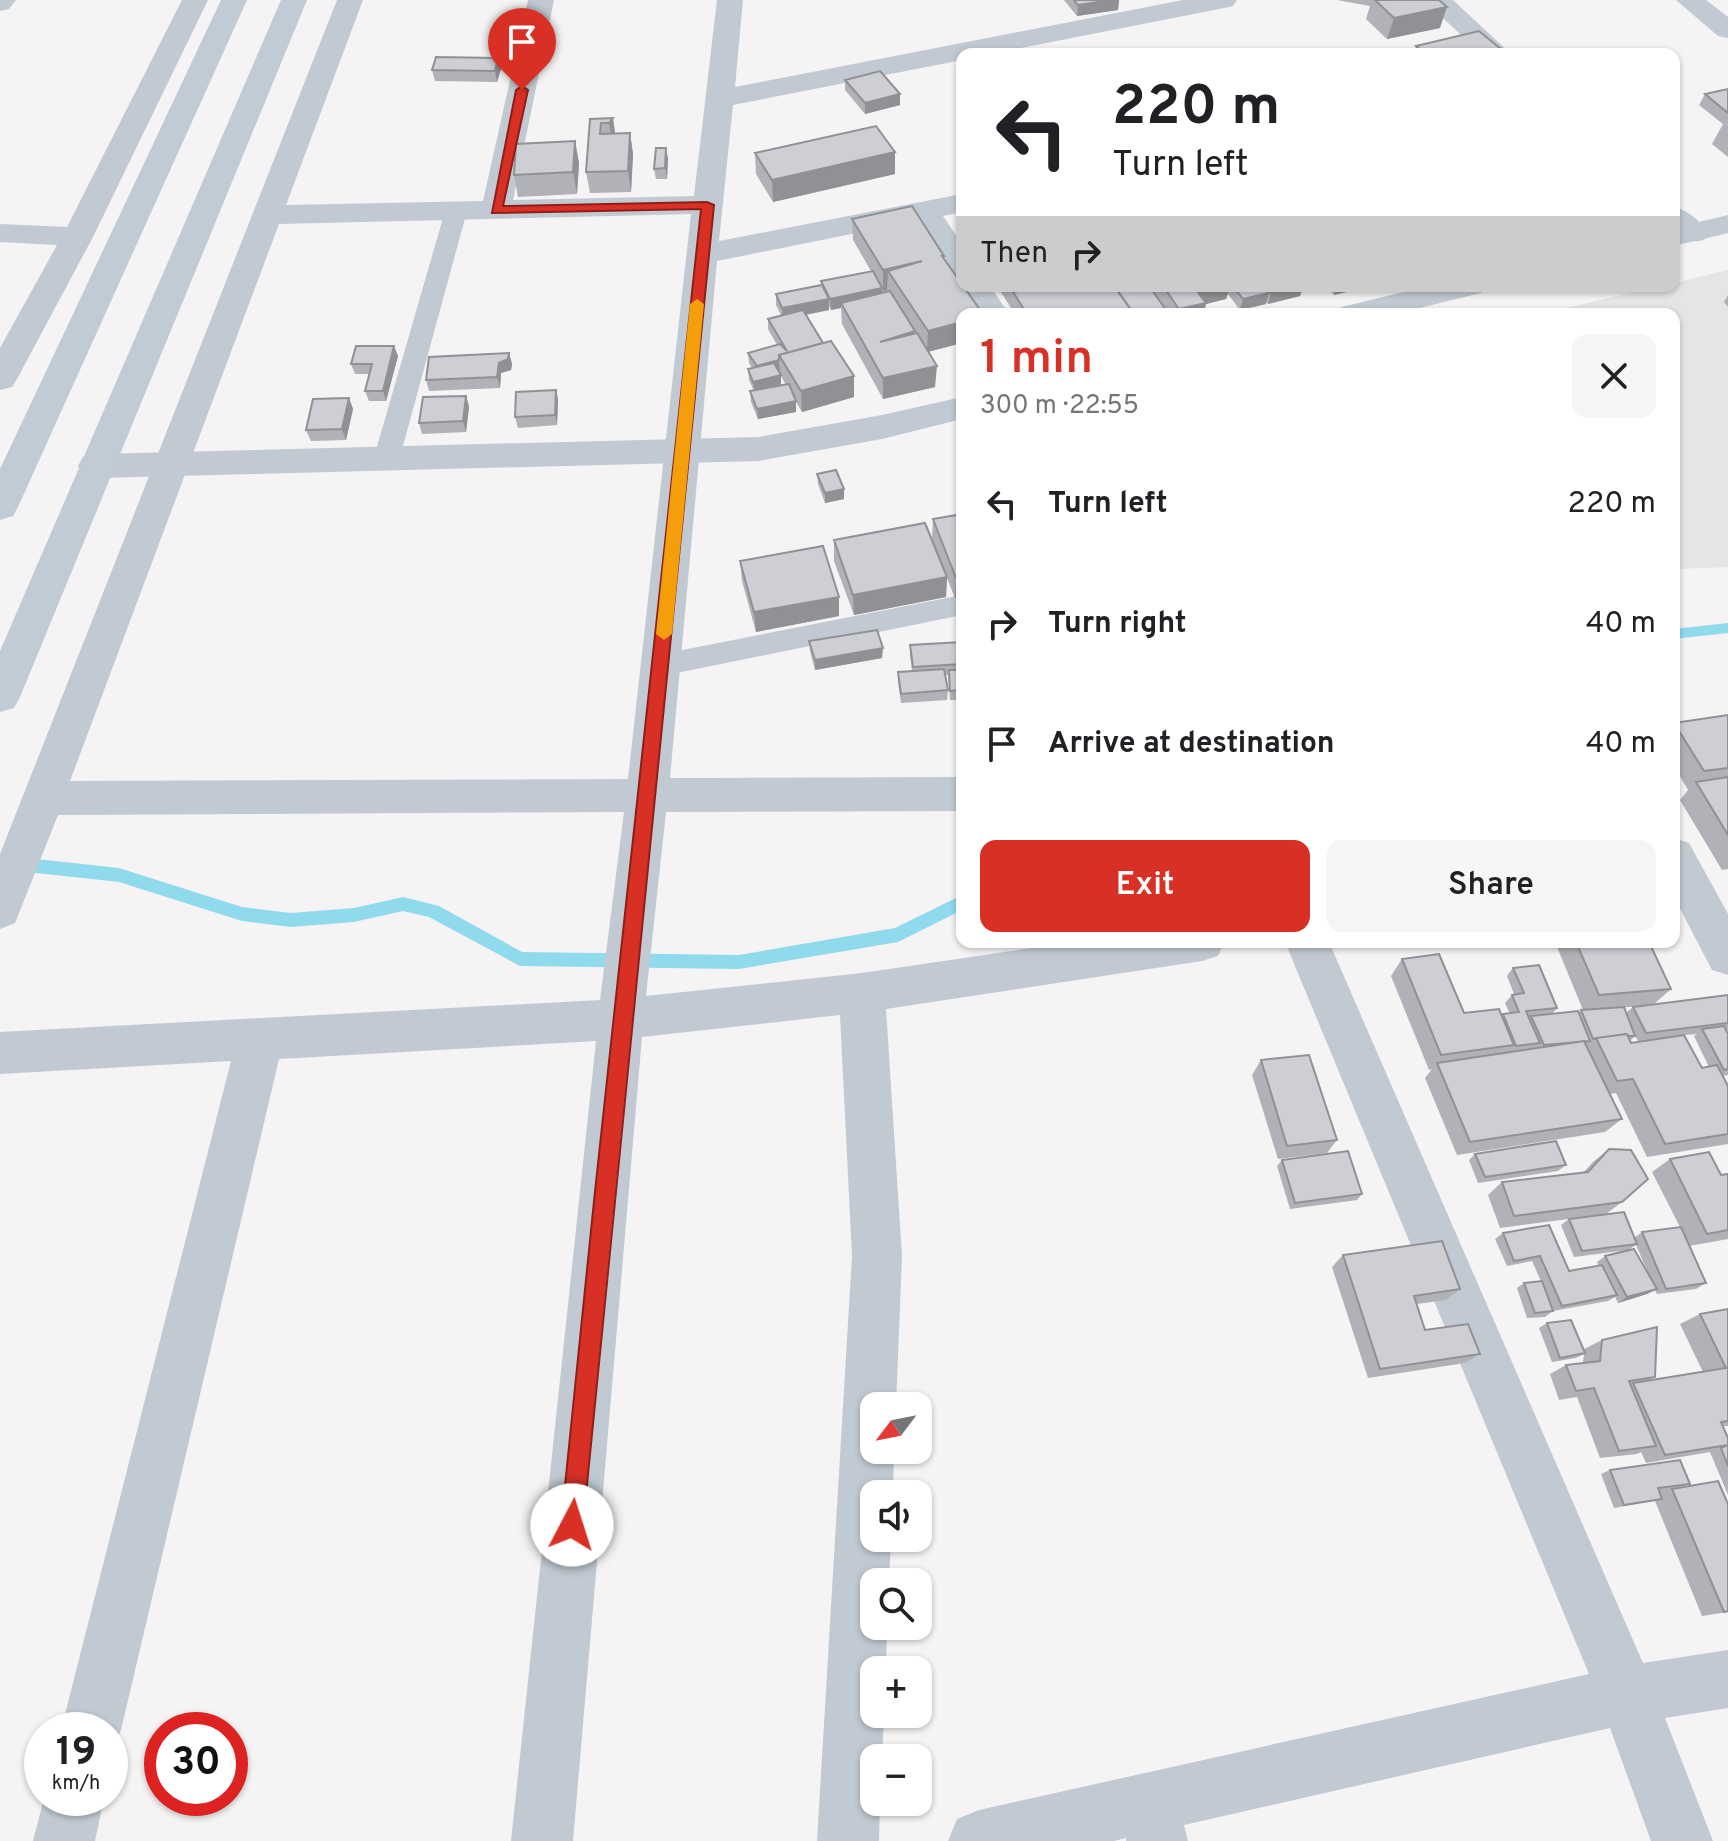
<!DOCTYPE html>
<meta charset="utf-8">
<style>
body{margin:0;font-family:Overpass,sans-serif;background:#f6f6f6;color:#202124;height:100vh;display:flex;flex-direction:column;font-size:30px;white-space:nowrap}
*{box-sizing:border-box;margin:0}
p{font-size:26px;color:#757577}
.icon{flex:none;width:44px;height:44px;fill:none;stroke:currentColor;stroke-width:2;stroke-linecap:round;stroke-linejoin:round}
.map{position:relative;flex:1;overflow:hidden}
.side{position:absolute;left:956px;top:308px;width:724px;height:640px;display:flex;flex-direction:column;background:#fff;border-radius:16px;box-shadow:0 2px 6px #0004}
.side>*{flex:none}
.hud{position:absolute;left:956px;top:48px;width:724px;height:244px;border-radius:16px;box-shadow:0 2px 6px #0004;background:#fff;color:#202124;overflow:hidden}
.needle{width:52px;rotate:238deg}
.tools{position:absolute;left:860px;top:1392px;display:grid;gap:16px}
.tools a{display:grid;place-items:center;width:72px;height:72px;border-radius:16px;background:#fff;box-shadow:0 2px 6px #0004;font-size:40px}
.speed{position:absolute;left:24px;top:1712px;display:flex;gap:16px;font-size:40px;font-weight:700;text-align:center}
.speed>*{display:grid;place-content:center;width:104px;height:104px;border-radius:50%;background:#fff;box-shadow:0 2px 6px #0004;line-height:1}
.speed small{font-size:20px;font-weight:400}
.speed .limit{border:12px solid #d22;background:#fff;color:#111}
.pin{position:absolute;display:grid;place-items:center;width:68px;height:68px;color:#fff;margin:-82px -34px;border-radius:50% 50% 50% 0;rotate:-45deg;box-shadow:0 0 8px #0007}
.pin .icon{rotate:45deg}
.me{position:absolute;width:88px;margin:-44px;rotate:5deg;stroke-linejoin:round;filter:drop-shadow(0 0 6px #0008)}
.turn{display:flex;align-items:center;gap:28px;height:168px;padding:0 24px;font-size:36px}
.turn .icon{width:104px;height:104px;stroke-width:2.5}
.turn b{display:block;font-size:56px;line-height:68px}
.then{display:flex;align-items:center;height:76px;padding:0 24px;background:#0003;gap:16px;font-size:30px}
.round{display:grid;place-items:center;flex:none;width:84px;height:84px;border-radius:16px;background:#f6f6f6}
.overview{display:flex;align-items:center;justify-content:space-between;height:136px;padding:0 24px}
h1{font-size:48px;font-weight:600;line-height:60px;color:#d93025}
.primary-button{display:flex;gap:16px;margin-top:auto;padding:16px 24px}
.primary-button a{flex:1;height:92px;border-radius:16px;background:#d93025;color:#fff;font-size:32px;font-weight:600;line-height:92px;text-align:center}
.primary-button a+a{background:#f6f6f6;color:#202124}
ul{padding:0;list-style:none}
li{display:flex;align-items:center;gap:24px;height:120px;padding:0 24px}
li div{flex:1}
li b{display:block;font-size:30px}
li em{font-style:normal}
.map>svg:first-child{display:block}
</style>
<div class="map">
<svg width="1728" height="1841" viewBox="0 0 1728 1841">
<rect width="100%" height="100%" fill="#f5f3f3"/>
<polygon fill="#e6e4e5" points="1728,270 1728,567 1674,569 1674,314 1541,314 1659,286 1674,286 1674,283"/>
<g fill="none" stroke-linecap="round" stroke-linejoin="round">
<g fill="#90daee" fill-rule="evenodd">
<polygon points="1728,623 1728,633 1674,639 1674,629"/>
<polygon points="0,855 119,868 242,907 291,913 354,908 403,897 439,906 522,952 739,955 895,928 962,895 962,910 898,942 739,969 520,966 429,917 403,911 354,922 291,927 242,921 119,882 0,869"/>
</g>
<g fill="#c1cad2" fill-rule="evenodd">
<polygon points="456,204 467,211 400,457 396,463 387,466 378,463 374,457 445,211"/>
<polygon points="962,595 962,615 662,676 652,673 648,665 652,657 662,654"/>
</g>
<g fill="#c1cad2" fill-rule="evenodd">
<polygon points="0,0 16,0 9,9 0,11"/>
<polygon points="182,0 208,0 93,237 17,379 12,387 0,390 0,348 57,245 0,242 0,224 67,227"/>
<path d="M337,0H363L286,205L483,201L528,0H554L513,200L694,196L717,0H743L735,87L1183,0H1237L1233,6L1224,8L990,54H962V60L733,105L719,241L962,194V212L943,216L962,244V277L951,274L916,221L717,261L670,778L962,777V811L666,812L646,996L862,973L1072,942H1224L1218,956L1202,961L886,1009L902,1256L896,1406H874V1450H894L893,1494H874V1538H891L889,1582H874V1626H887L886,1670H874V1714H884L882,1758H874V1802H880L879,1841H817L852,1256L840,1015L642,1037L573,1841H511L596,1041L279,1059L121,1730L110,1752V1730H61L231,1061L0,1074V1032L600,1000L624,812L58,815L15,923L0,929V854ZM691,214L628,779L70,781L279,224Z"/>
<polygon points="1424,0 1453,0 1511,54 1481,54"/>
<polygon points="1676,0 1706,0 1728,17 1728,38 1718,36"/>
<path d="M1674,207C1688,210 1700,221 1708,233L1704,240C1691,243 1684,241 1674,232Z"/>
<polygon points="962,280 962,286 990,286 1009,314 977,314 958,286"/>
<polygon points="1674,838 1689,843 1728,914 1728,975 1712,970 1674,897"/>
<polygon points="1285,942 1329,942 1643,1663 1728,1650 1728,1708 1665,1718 1713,1841 1651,1841 1610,1728 1184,1825 1188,1841 1126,1841 1126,1838 1114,1841 948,1841 957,1819 979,1810 1589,1674"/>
<polygon points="44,1798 104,1798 95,1841 33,1841"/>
</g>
<g fill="#c1cad2" fill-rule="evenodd">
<polygon points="1728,215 1728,233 1674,246 1674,228"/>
<polygon points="1428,286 1486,286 1481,293 1395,314 1337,314 1342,307"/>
<polygon points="962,397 962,419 882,439 758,461 96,478 83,475 78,466 83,457 96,454 758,437 882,415"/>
</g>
<g fill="#c1cbd6" fill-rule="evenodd">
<polygon points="221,0 247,0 18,507 13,516 0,520 0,469"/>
<polygon points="281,0 307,0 20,697 14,708 0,712 0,651"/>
</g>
</g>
<g fill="#b0b2b7" fill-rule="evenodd">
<polygon points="1064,0 1119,0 1118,10 1077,16"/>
<polygon points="1337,0 1439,0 1440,28 1387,39 1366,19 1370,6"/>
<polygon points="1416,46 1507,54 1414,54"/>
<polygon points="501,69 497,82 435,81 432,70"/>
<polygon points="845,80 900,105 865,114 845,90"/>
<polygon points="1728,89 1728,157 1712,144 1723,124 1699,105 1705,94"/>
<polygon points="613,118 615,133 630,133 633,154 631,192 590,193 586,172 590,119"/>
<polygon points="575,141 579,163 577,194 518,197 514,175"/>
<polygon points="666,148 668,159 667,179 656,179 654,169"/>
<polygon points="895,152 895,174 773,202 756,174 755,153"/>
<polygon points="960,216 962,216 962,231 959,227"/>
<path d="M852,219L944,256V260L962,314V343L928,352L935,387L883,399L842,324L841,308L831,310L829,306V310L806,315L823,343L854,376V397L802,412L796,402V412L758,419L751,402L750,391H754L749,380L748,369L752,368L749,363L748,353L777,345L768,329V319L781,315L776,305V294L821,285V281L871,271L853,240ZM781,376L786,385L781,386Z"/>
<polygon points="997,286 1303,286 1300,296 1268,304 1266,301 1266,304 1240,310 1228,294 1226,299 1206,304 1203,314 1011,314 1011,308"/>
<polygon points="1326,286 1363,286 1363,288 1334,295"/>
<polygon points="1728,295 1728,307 1724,302"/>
<polygon points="509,353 512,364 511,370 501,373 500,388 429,391 426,380"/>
<polygon points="398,356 386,401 369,401 365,391 369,374 355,374 351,364"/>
<polygon points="556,390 558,400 557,425 518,428 515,417"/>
<polygon points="466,396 469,407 466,432 422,434 419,423"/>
<polygon points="349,398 353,409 346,440 311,441 306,430"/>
<polygon points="817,474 844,499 825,503 818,484"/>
<polygon points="962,514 962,597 955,598 947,578 946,597 854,615 834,561 834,540 932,539 933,519"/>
<polygon points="740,561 839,597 839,616 756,632 742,581"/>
<polygon points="809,641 882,658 815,670 810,651"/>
<polygon points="962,642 962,700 950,700 948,675 945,675 948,690 947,700 901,703 898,682 898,672 912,671 910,655 910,645"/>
<polygon points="1728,715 1728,869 1722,870 1680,800 1689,789 1688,790 1674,766 1674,723"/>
<path d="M1555,942H1649L1671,989L1654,1004L1728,995V1030H1726L1728,1034V1075L1723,1076L1728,1086V1144L1647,1157L1616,1093L1610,1094L1622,1119L1605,1132L1457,1155L1425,1078L1432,1069L1429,1070L1391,976L1402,959L1464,1013L1502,1016L1503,1014H1510L1505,1003L1512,995L1514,994L1507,976L1513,968L1557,1008L1552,1014L1578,1013L1581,1010H1583ZM1651,1005L1633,1007L1626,1013L1617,1008ZM1697,1034L1694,1036L1709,1067L1702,1068L1685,1035ZM1635,1036L1638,1041L1631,1043L1630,1041Z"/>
<polygon points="1261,1060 1337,1140 1327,1153 1278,1159 1252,1075"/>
<polygon points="1609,1149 1622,1202 1606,1214 1634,1238 1642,1232 1680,1227 1652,1172 1670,1159 1721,1175 1728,1174 1728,1239 1689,1246 1706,1283 1696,1289 1657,1294 1655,1290 1647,1294 1618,1303 1615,1297 1608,1301 1553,1311 1545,1317 1527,1318 1517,1288 1524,1283 1541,1281 1532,1261 1507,1266 1495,1239 1503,1233 1569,1271 1599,1266 1597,1262 1605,1256 1649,1275 1636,1245 1628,1250 1574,1257 1561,1225 1569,1219 1500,1228 1488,1195 1502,1182 1583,1173 1593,1162"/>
<polygon points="1475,1154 1566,1165 1558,1171 1478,1183 1469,1160"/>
<polygon points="1282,1160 1362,1194 1357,1200 1290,1209 1277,1166"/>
<polygon points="1343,1255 1460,1289 1446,1300 1417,1304 1425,1330 1480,1354 1465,1363 1368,1378 1332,1267"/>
<polygon points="1728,1309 1728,1426 1723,1426 1728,1438 1728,1495 1710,1452 1646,1463 1641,1452 1637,1454 1600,1458 1577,1397 1559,1400 1550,1374 1566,1365 1583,1363 1584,1354 1576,1358 1552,1362 1539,1328 1547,1323 1584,1352 1584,1349 1602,1340 1655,1377 1648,1381 1703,1372 1680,1324 1700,1314"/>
<polygon points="1610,1470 1690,1484 1680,1487 1728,1612 1702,1616 1655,1501 1614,1508 1601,1474"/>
</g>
<g fill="#909195">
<polygon points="1112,0 1119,0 1118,10 1077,16 1078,5"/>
<polygon points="1447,7 1440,28 1387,39 1394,18"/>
<polygon points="498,58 501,69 497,82 495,71"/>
<polygon points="900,94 900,105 865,114 865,103"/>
<polygon points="613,118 616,140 613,144 609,123"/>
<polygon points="630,133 633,154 631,192 628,171"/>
<polygon points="575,141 579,163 577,194 573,172"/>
<polygon points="666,148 668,159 667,179 665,168"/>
<polygon points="895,152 895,174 773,202 772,180"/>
<polygon points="922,261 888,271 887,290 883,291 883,270"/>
<polygon points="1027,286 1082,286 1014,294 1014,289"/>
<polygon points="1100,286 1146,286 1116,298"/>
<polygon points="1193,286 1230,286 1226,299 1206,304 1203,314 1178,314 1179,309"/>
<polygon points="1303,286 1300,296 1268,304 1271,293"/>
<polygon points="1337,286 1363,286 1363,288 1334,295"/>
<polygon points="882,288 882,299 841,303 841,308 831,310 830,299"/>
<polygon points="1269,293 1266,304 1240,310 1243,299"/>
<polygon points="829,299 829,310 783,319 782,308"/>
<polygon points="962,322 962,343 927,352 928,331"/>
<polygon points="394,346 398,356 386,401 383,391"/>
<polygon points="509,353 512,364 511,370 501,373 500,388 497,377 499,363"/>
<polygon points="779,360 780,371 757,376 757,366"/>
<polygon points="937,366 935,387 883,399 883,378"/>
<polygon points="781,375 781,386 754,392 753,382"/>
<polygon points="854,376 854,397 802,412 801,391"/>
<polygon points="556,390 558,400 557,425 555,415"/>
<polygon points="466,396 469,407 466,432 463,421"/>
<polygon points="349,398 353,409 346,440 342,429"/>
<polygon points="796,401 796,412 758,419 757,409"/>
<polygon points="844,489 844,499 825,503 825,493"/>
<polygon points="947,577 946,597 854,615 853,595"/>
<polygon points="962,577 962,597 955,598 956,578"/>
<polygon points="839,597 839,616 756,632 754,612"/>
<polygon points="883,648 882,658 815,670 815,660"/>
<polygon points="1657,1289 1647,1294 1618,1303 1627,1297"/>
</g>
<g fill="#cdcfd5" stroke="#909195" stroke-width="2">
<polygon points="1074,0 1112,0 1078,5"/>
<polygon points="1375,0 1439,0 1447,7 1394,18"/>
<polygon points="1479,31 1507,54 1426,54 1416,46"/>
<polygon points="436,57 498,58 495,71 432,70"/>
<polygon points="880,71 900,94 865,103 845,80"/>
<polygon points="1728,89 1728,113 1705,94"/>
<polygon points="613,118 609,123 601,123 600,134 630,133 628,171 586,172 590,119"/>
<polygon points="876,126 895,152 772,180 755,153"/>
<polygon points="575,141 573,172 514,175 516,144"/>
<polygon points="656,148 666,148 665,168 654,169"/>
<polygon points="912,206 944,256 942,256 983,314 962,314 962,322 928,331 888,271 922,261 883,270 852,219"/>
<polygon points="873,271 882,288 830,299 821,281"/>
<polygon points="822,285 829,299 782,308 776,294"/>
<polygon points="1041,286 1114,286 1134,314 1027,314 1013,292"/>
<polygon points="1139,286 1149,286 1169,314 1134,314 1118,291"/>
<polygon points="1163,286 1195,286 1193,286 1206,303 1179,309"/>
<polygon points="1232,286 1263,286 1269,293 1243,299"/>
<polygon points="1266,286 1302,286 1271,293"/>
<polygon points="890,291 915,331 880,342 917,333 937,366 883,378 841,303"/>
<polygon points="803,310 823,343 779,355 779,360 757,366 748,353 780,344 787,351 768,319"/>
<polygon points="831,341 854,376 801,391 779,355"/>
<polygon points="356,346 394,346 383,391 365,391 372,364 351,364"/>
<polygon points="509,353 508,359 499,363 497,377 426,380 429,357"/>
<polygon points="774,363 781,375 753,382 748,369"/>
<polygon points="789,384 796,401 757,409 750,391"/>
<polygon points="556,390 555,415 515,417 516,392"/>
<polygon points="466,396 463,421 419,423 423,397"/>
<polygon points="349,398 342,429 306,430 313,399"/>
<polygon points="836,470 844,489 825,493 817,474"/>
<polygon points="962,514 962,577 956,578 933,519"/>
<polygon points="925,523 947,577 853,595 834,540"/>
<polygon points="823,546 839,597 754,612 740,561"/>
<polygon points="877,630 883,648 815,660 809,641"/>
<polygon points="962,642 962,664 913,667 910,645"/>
<polygon points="944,669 948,690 901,694 898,672"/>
<polygon points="949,670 962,670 962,690 950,691"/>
<polygon points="1728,715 1728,768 1704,771 1674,723"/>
<polygon points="1728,777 1728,835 1696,782"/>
<polygon points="1576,942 1649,942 1671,989 1599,995"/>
<polygon points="1439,954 1464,1013 1499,1009 1514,1045 1441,1055 1402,959"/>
<polygon points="1539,965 1557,1008 1526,1011 1540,1043 1516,1046 1503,1014 1519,1012 1512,995 1524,993 1513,968"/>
<polygon points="1728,995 1728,1023 1646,1033 1633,1007"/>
<polygon points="1624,1007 1635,1036 1628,1036 1627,1034 1593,1039 1581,1010"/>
<polygon points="1578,1011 1590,1041 1544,1045 1531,1016"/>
<polygon points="1724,1026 1728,1034 1728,1069 1724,1070 1702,1029"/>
<polygon points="1627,1034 1631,1043 1684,1035 1702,1068 1717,1065 1728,1086 1728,1134 1665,1144 1633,1079 1617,1081 1596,1038"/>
<polygon points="1584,1041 1622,1119 1470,1142 1437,1063"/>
<polygon points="1309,1055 1337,1140 1287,1146 1261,1060"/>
<polygon points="1556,1141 1566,1165 1485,1177 1475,1154"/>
<polygon points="1609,1149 1631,1150 1648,1179 1622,1202 1514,1216 1502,1182 1588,1172"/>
<polygon points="1348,1151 1362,1194 1295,1203 1282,1160"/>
<polygon points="1709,1152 1721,1175 1728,1174 1728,1230 1707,1234 1670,1159"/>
<polygon points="1624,1212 1637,1244 1582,1251 1569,1219"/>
<polygon points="1549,1225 1569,1271 1602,1265 1617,1295 1562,1306 1540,1256 1514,1261 1503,1233"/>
<polygon points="1681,1227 1706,1283 1666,1289 1642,1232"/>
<polygon points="1442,1241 1460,1289 1414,1296 1425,1330 1468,1324 1480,1354 1380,1369 1343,1255"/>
<polygon points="1634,1249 1657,1289 1627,1297 1605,1256"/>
<polygon points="1542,1281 1553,1311 1535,1313 1524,1283"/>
<polygon points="1728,1309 1728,1421 1721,1422 1728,1438 1728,1445 1665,1455 1633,1383 1726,1368 1700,1314"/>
<polygon points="1571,1320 1585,1353 1560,1358 1547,1323"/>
<polygon points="1657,1327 1655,1377 1629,1381 1656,1446 1619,1451 1594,1388 1576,1391 1566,1365 1600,1361 1602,1340"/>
<polygon points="1728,1445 1728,1466 1721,1448"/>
<polygon points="1680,1460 1690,1484 1658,1488 1662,1499 1624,1505 1610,1470"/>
<polygon points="1718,1481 1728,1504 1728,1611 1724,1612 1672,1489"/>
</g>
<path fill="#d93025" stroke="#8d1f18" stroke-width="2" d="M522,86L528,90L503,206L707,202L714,205C672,645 624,1085 583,1525L580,1533L572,1536L564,1533L561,1525C604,1086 655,648 701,209L492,213L516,90Z"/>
<polygon fill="#f59e0b" points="697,299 704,304 672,634 664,640 656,634 690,304"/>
</svg>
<div class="tools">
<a><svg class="needle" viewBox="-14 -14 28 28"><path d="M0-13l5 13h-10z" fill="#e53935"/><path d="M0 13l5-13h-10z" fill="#757577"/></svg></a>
<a><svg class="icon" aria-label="sound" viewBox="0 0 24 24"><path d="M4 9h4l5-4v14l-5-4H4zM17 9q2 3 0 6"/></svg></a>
<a><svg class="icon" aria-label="search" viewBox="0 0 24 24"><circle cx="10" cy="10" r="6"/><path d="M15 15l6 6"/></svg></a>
<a>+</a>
<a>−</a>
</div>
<div class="speed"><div>19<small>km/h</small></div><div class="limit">30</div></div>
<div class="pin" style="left:522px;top:90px;background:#d93025"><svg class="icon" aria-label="arrive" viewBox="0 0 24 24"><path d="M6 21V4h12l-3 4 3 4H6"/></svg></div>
<svg class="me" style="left:572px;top:1525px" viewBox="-20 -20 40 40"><circle r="19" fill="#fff"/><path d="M0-13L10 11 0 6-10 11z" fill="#d93025"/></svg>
<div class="hud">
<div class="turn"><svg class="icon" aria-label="left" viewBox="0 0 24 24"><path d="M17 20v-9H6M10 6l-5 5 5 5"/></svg><div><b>220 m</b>Turn left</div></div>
<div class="then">Then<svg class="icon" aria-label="right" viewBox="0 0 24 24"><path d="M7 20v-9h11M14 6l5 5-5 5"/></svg></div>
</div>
<section class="side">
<div class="overview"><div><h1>1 min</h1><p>300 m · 22:55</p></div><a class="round"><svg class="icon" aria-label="close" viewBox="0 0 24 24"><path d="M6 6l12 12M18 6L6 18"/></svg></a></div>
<ul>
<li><svg class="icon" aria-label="left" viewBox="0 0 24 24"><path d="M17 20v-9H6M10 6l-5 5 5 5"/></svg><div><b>Turn left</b></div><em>220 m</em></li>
<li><svg class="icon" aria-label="right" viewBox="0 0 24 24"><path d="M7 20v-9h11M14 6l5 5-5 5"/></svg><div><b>Turn right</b></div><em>40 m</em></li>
<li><svg class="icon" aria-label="arrive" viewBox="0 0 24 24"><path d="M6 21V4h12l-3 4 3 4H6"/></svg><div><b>Arrive at destination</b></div><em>40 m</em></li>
</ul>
<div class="primary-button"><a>Exit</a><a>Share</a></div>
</section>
</div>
